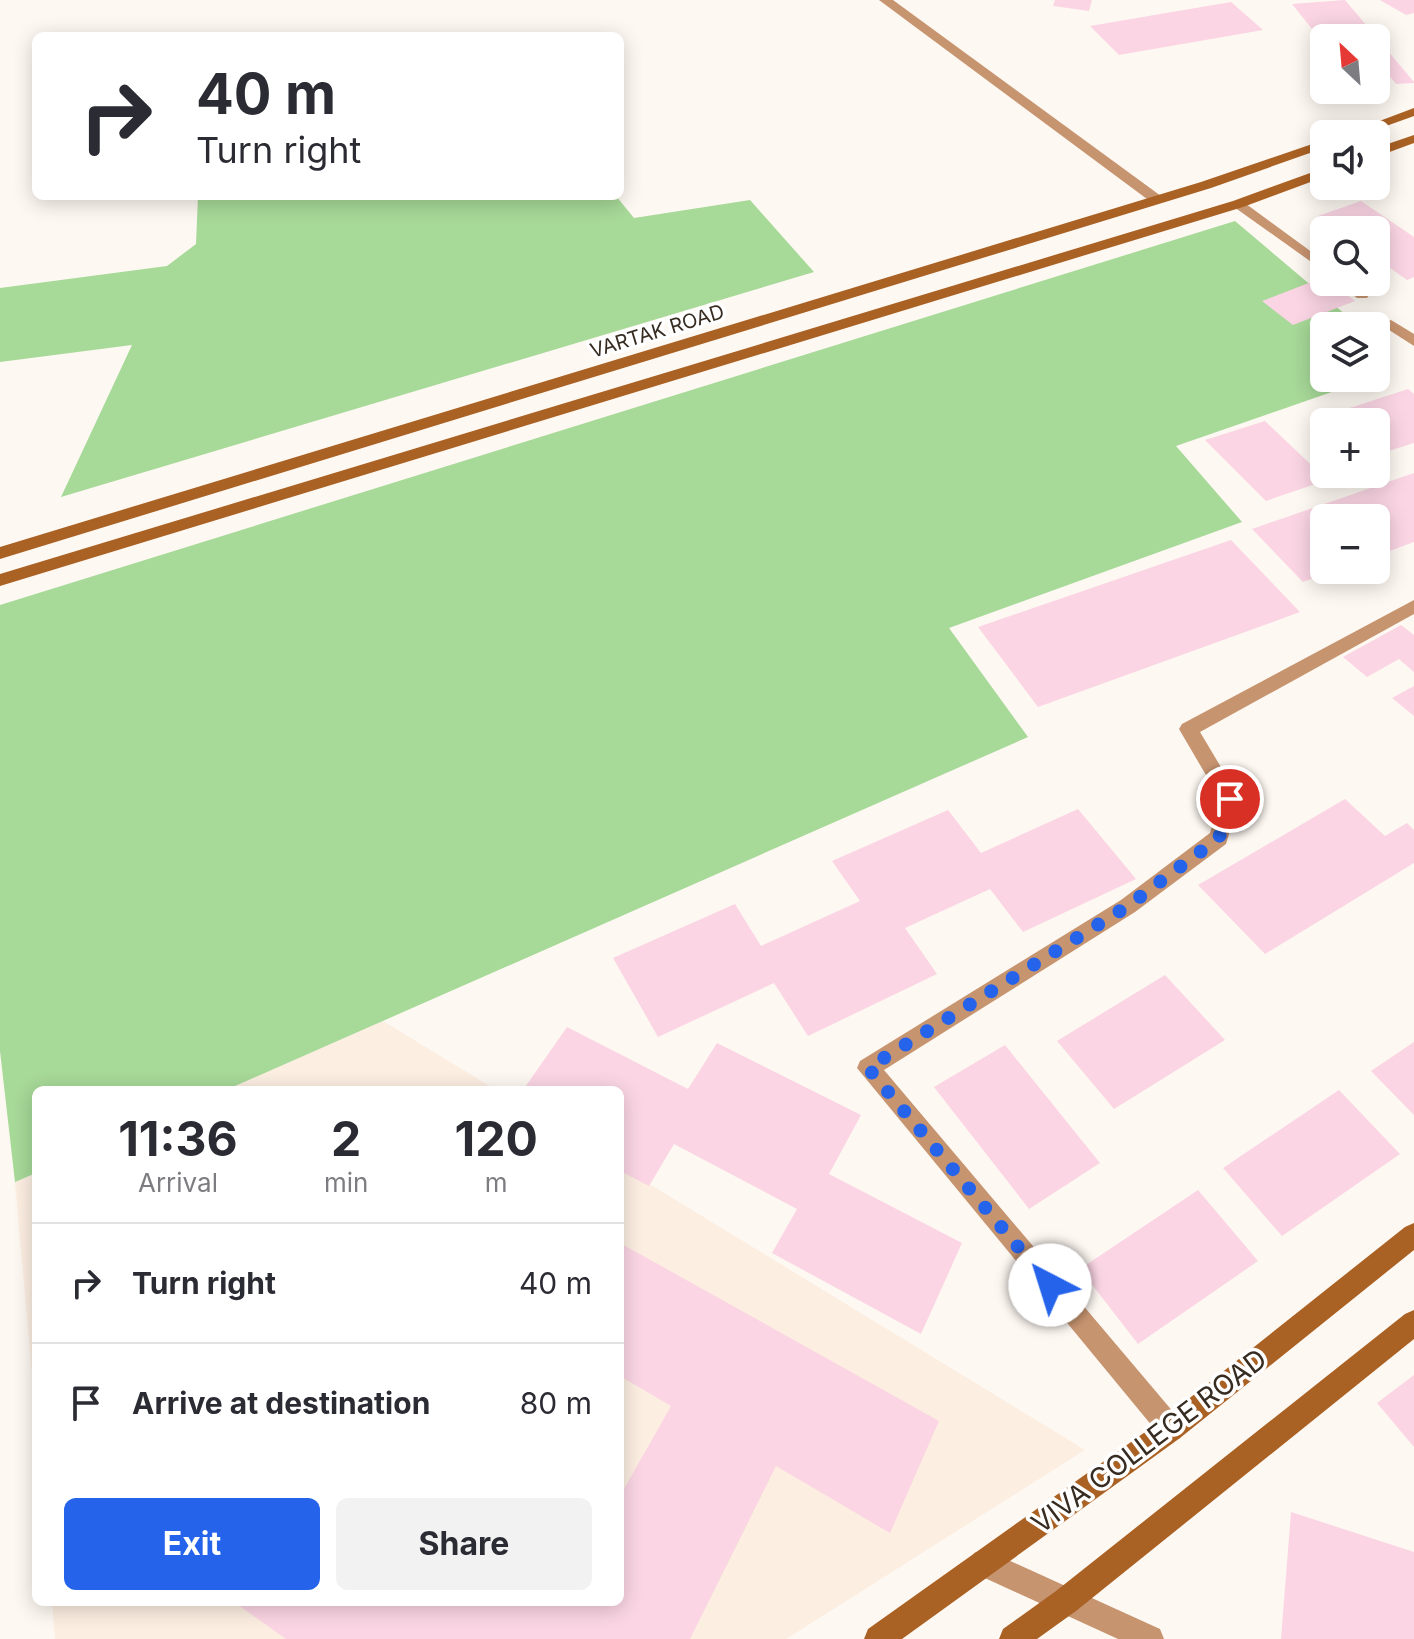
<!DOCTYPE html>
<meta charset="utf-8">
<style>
body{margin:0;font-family:Inter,sans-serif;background:#f2f2f3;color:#2b2b33;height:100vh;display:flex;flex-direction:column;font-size:30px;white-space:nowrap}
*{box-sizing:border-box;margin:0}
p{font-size:26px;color:#7c7c81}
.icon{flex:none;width:44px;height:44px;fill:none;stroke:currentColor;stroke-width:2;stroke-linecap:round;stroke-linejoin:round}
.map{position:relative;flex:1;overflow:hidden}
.drawer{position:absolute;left:32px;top:1086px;width:592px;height:520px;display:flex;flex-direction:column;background:#fff;border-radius:12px;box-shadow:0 4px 20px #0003}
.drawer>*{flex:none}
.hud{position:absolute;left:32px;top:32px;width:592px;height:168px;border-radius:12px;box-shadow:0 4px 20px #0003;background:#fff;color:#2b2b33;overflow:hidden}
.needle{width:52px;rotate:334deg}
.controls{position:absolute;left:1310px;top:24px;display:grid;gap:16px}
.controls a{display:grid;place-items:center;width:80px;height:80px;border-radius:12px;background:#fff;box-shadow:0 4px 20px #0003;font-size:40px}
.pin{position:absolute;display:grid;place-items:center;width:68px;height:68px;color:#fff;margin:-34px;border:4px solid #fff;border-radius:50%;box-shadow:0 2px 8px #0007}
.me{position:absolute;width:88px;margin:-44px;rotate:320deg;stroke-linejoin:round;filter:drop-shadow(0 0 6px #0008)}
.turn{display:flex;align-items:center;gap:28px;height:168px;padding:0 32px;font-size:36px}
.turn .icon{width:104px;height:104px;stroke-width:2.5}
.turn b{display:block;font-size:56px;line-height:68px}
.eta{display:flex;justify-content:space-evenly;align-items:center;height:136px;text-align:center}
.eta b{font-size:48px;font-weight:700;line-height:56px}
.button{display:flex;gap:16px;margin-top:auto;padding:16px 32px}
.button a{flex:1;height:92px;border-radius:12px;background:#2563eb;color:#fff;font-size:32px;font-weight:700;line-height:92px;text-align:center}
.button a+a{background:#f2f2f3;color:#2b2b33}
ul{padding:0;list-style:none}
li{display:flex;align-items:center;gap:24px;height:120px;padding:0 32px;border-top:2px solid #e1e1e2}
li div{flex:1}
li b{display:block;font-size:30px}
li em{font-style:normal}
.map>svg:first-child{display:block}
</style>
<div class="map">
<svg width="1414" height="1639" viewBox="0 0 1414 1639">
<rect width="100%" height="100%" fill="#fef8f2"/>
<g fill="#fceee1">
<polygon points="383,1021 496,1090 226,1090"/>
<polygon points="620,1166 1085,1450 786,1639 55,1639 52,1602 620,1602"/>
<polygon points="36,1173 36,1419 15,1182"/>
</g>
<g fill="#a7d998">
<polygon points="198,196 616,196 634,218 750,200 814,272 61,497 132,345 0,362 0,288 167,266 196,244"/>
<polygon points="1235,221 1359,326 1324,326 1324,378 1372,378 1176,446 1242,522 949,628 1028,737 226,1090 36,1090 36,1173 15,1182 0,1051 0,605"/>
</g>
<g fill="#fbd5e4">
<polygon points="1055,0 1092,0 1089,11 1053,6"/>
<polygon points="1345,0 1414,82 1414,83 1396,84 1388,74 1376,75 1376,38 1324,38 1324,44 1292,4"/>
<polygon points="1380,0 1414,0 1414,13 1406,15"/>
<polygon points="1231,2 1263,30 1119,55 1090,26"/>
<polygon points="1361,201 1414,237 1414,277 1407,280 1376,258 1376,230 1337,230 1318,216"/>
<polygon points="1324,277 1324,282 1330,282 1355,301 1293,325 1262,301"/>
<polygon points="1408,389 1414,394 1414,443 1376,455 1376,422 1324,422 1324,426 1316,419"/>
<polygon points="1265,421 1327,480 1266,501 1205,440"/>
<polygon points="1414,473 1414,542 1376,556 1376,518 1324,518 1324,570 1335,570 1303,582 1252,529"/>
<polygon points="1231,540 1300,612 1038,707 978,627"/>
<polygon points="1401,625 1414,635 1414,672 1399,659 1367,677 1343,657"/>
<polygon points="1414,686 1414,716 1392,698"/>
<polygon points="1345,799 1385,836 1407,823 1414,830 1414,863 1265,954 1198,885"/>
<polygon points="1078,809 1136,879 1023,932 990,889 905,928 937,974 808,1036 774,983 658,1037 613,958 735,904 761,946 860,901 832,861 948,810 981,853"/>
<polygon points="1165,975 1225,1040 1114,1109 1057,1041"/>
<polygon points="567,1027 688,1089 717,1043 861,1115 829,1174 962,1243 921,1334 772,1253 797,1209 674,1144 649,1186 620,1171 620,1090 523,1090"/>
<polygon points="1414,1042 1414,1115 1371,1071"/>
<polygon points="1005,1045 1100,1163 1029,1209 934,1087"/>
<polygon points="1339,1090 1400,1154 1282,1236 1223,1168"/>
<polygon points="1198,1190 1258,1261 1138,1344 1080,1269"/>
<polygon points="620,1243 939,1421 890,1533 776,1466 690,1639 286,1639 234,1602 620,1602 620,1496 671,1406 620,1376"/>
<polygon points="1414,1375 1414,1447 1377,1403"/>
<polygon points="1291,1512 1414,1552 1414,1639 1281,1639"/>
</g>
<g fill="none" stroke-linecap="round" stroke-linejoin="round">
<g fill="#c79470" fill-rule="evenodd">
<polygon points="1234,201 1242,201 1324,261 1324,271 1234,207"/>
<polygon points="1337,282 1352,282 1369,295 1367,298 1357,298"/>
</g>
<g fill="#c79470" fill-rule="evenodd">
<polygon points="879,0 893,0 1161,196 1161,202 1151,202"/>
<polygon points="1391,320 1414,334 1414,346 1386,328 1386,322"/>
<polygon points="1414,600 1414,614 1200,732 1240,799 1226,844 1135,912 884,1070 1180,1420 1184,1429 1180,1438 1171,1442 1162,1438 857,1068 860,1061 1121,900 1210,833 1220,799 1179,729 1182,724"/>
<polygon points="984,1549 1160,1629 1164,1639 1118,1639 974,1573 970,1563 974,1553"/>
</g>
<g fill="#aa6124" fill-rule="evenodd">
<polygon points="1414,108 1414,116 1364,134 1345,134"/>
<polygon points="1414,135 1414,143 1376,157 1376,148"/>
<polygon points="1324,140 1324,148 1211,188 0,559 0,547 1201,182"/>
<polygon points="1324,168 1324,177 1243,207 0,586 0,574 1233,201"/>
<polygon points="1414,1223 1414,1250 1180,1438 902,1639 864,1639 868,1629 1162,1420 1405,1227"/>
<polygon points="1414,1310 1414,1339 1076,1611 1037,1639 999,1639 1003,1629 1056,1591 1405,1314"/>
</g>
</g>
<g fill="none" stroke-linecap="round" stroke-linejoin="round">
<polyline stroke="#2563eb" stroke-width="14" stroke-dasharray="0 25.2" points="1050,1285 868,1068 1128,906 1173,872 1219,838 1230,799"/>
</g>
<g text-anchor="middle" stroke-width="7" stroke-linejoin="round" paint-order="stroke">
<g font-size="20" fill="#372c21" stroke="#fff">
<text transform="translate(657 331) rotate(-17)" y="7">VARTAK ROAD</text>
</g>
<g font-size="28" fill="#372c21" stroke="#fff">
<text transform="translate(1149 1441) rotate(-37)" y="10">VIVA COLLEGE ROAD</text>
</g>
</g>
</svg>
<div class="controls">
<a><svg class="needle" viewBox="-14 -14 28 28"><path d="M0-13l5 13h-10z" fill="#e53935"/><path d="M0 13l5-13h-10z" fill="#7c7c81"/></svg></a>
<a><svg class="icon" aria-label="sound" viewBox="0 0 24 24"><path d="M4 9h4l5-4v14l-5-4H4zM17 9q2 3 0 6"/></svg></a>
<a><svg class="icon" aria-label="search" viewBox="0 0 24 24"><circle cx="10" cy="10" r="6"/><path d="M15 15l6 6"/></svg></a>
<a><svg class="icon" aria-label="layers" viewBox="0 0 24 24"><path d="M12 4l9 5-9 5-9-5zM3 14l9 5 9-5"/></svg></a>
<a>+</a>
<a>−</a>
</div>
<div class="pin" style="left:1230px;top:799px;background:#d93025"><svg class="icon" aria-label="arrive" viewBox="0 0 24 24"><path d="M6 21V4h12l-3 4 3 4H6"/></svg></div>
<svg class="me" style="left:1050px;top:1285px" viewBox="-20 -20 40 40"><circle r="19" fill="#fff"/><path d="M0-13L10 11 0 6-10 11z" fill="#2563eb"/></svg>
<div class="hud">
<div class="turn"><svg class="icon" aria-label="right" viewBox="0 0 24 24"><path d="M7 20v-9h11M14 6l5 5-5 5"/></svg><div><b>40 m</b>Turn right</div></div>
</div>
<section class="drawer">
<div class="eta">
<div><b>11:36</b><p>Arrival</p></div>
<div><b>2</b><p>min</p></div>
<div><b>120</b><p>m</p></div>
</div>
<ul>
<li><svg class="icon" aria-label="right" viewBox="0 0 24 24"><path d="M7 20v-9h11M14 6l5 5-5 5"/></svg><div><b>Turn right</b></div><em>40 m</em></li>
<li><svg class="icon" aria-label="arrive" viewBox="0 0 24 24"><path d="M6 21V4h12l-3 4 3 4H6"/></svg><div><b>Arrive at destination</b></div><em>80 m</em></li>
</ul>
<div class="button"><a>Exit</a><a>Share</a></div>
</section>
</div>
